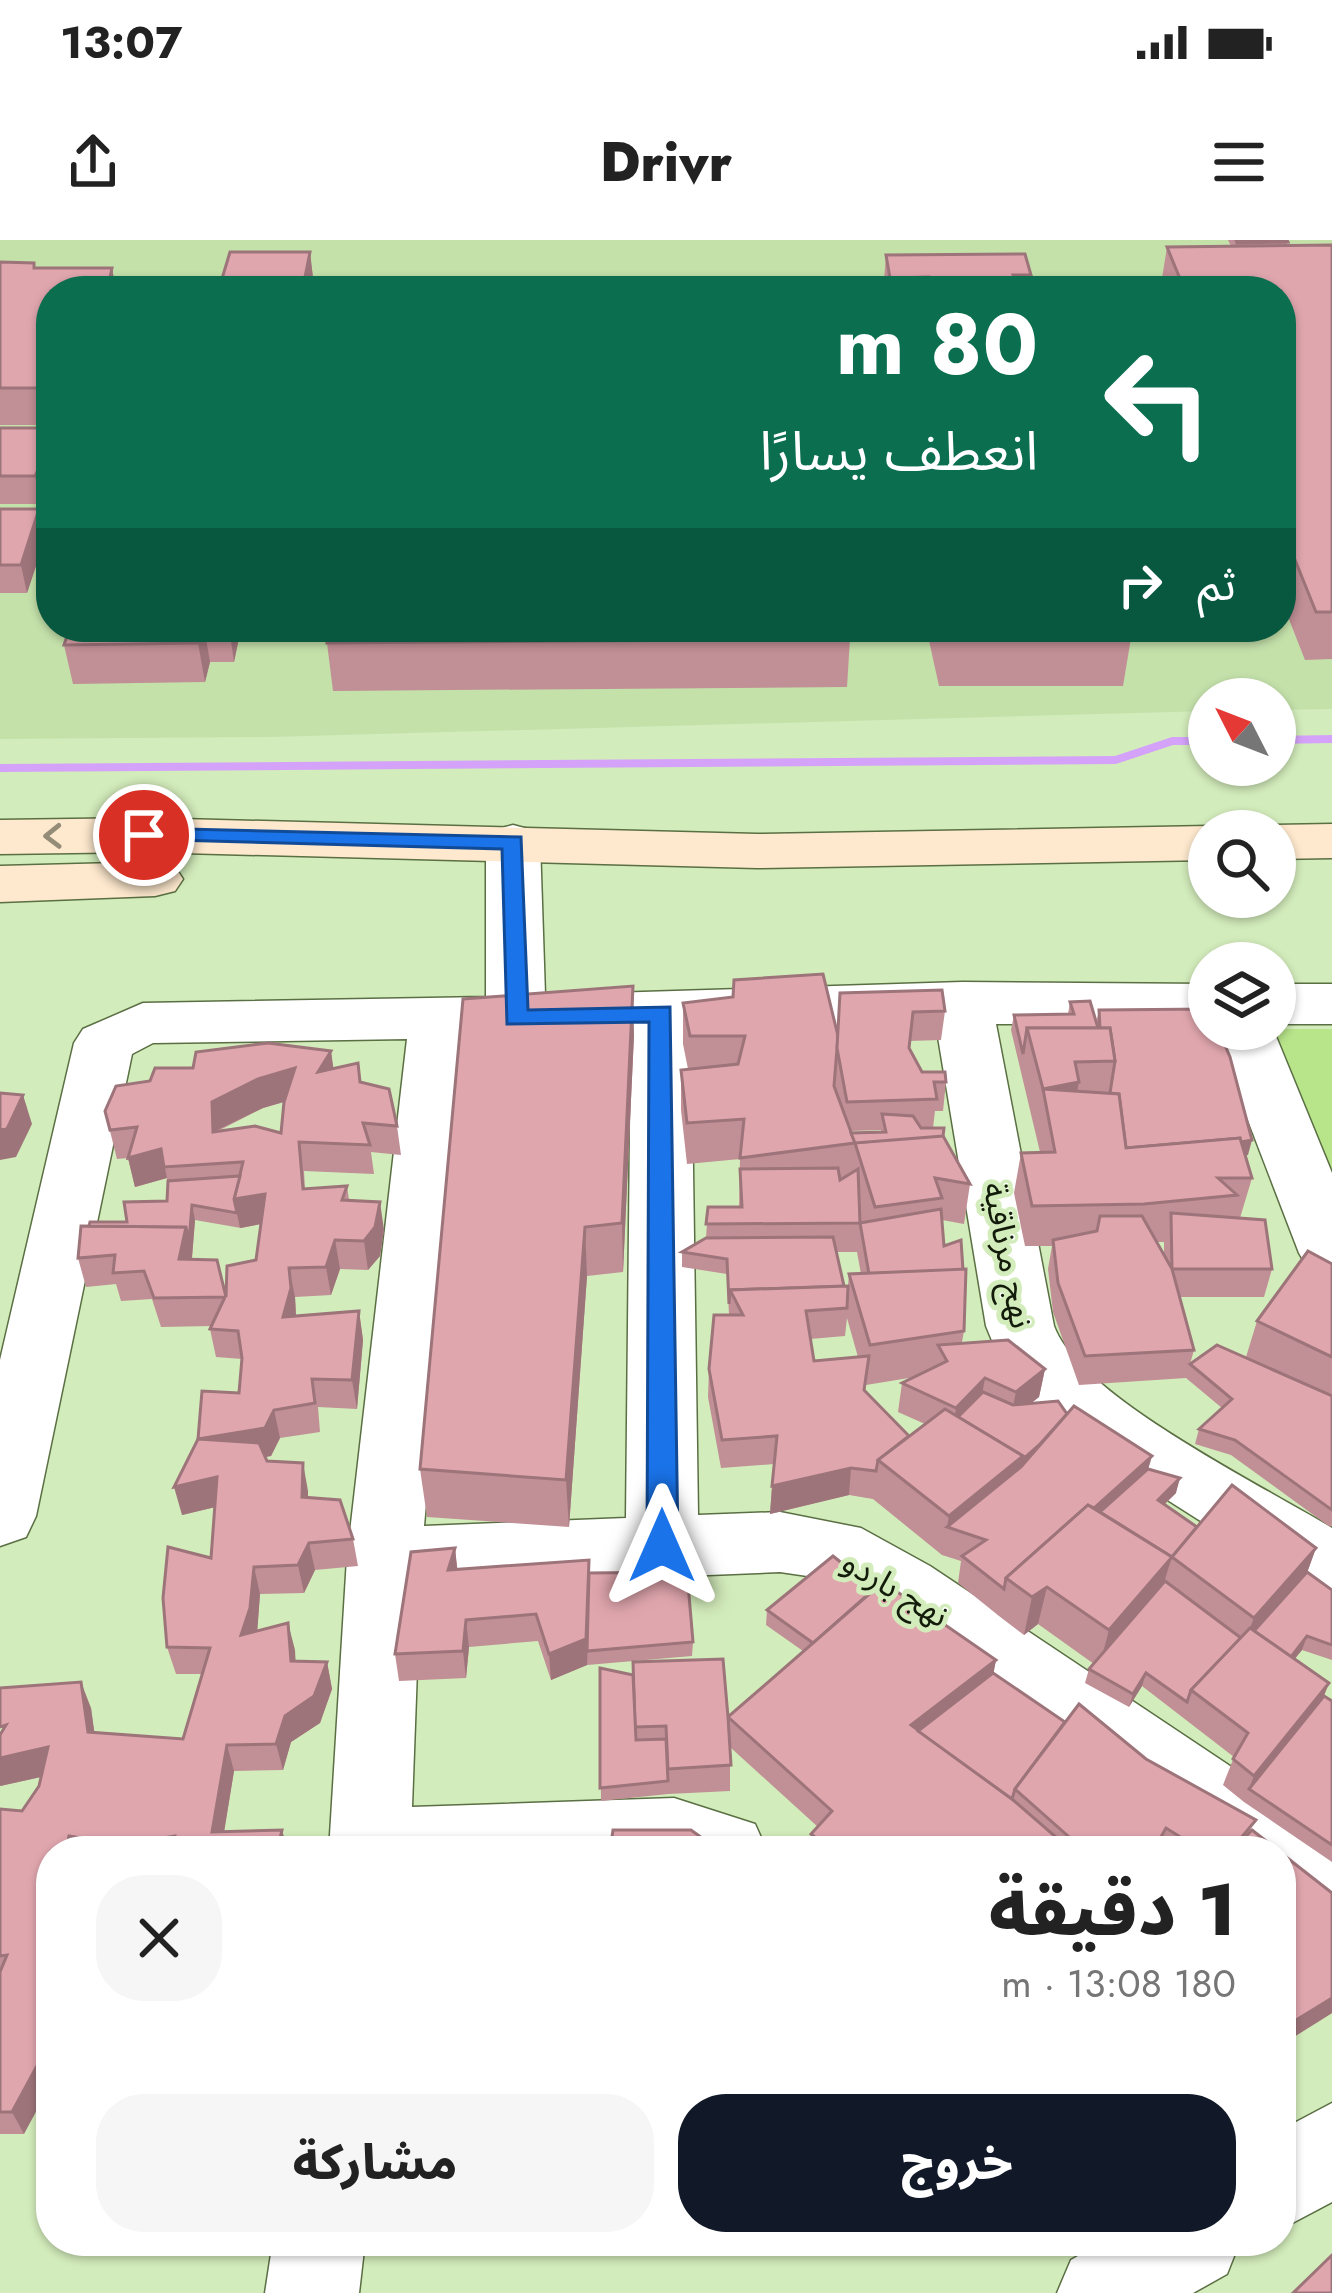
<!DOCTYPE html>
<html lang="ar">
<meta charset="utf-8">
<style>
body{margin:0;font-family:Jost,"Noto Sans Arabic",sans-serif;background:#f6f6f6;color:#222;direction:rtl;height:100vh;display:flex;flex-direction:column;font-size:45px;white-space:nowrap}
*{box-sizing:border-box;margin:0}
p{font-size:39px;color:#767676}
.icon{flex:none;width:66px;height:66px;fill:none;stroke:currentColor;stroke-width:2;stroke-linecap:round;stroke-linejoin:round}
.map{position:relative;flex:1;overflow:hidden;direction:ltr}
.panel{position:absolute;left:36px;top:1596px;width:1260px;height:420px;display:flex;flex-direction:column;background:#fff;border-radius:48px;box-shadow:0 3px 9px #0004;direction:rtl}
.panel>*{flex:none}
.guide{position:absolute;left:36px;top:36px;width:1260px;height:366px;border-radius:48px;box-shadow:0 3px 9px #0004;direction:rtl;background:#0b6e4f;color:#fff;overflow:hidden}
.needle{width:78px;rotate:312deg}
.controls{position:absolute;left:1188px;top:438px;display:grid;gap:24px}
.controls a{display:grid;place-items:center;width:108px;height:108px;border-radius:50%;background:#fff;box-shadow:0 3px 9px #0004;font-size:60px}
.pin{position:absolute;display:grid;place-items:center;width:102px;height:102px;color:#fff;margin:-51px;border:6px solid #fff;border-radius:50%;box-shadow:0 3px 12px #0007}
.me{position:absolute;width:132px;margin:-66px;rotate:0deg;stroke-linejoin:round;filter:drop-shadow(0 0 9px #0008)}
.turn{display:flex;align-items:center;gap:42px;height:252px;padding:0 60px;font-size:54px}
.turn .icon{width:156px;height:156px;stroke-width:2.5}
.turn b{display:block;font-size:84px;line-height:102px}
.then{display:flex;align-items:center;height:114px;padding:0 60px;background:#0003;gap:24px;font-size:45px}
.round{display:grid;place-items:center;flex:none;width:126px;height:126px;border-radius:48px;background:#f6f6f6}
.summary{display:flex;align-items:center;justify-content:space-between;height:204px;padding:0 60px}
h1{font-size:72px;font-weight:800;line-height:90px}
.action{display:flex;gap:24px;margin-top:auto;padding:24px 60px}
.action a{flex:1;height:138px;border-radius:48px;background:#111827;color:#fff;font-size:48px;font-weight:800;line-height:138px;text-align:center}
.action a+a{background:#f6f6f6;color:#222}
.status{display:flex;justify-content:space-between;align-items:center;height:84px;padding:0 60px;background:#fff;direction:ltr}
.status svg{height:33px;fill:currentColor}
header{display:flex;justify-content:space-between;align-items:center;height:156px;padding:0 60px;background:#fff;font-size:54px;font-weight:800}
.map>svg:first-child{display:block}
</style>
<div class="status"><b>13:07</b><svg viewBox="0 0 49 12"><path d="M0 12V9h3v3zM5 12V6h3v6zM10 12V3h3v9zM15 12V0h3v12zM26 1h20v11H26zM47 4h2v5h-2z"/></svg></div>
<header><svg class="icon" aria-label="menu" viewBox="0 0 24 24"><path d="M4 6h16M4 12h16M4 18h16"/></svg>Drivr<svg class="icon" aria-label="share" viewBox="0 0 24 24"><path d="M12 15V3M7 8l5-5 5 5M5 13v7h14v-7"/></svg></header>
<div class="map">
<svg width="1332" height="2053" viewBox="0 0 1332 2053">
<rect width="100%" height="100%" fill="#d3ecbb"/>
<path fill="#c4e1aa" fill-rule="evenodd" d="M0,0H1332V469L1275,470V459H1209V471L270,497L0,499ZM51,51H1281V387H51Z"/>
<polygon fill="#b8e58a" points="1274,789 1332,789 1332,941"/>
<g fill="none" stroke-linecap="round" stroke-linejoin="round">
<g fill="#d4a3f9" fill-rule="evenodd">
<polygon points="1332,495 1332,503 1275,504 1275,496"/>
<polygon points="1172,497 1209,497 1209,505 1173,505 1116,524 0,532 0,524 1115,516"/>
</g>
<g stroke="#5a6f43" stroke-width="3">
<g id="street">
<path d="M513,585L532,590L540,602L545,755L962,742L1209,744V784H996L1054,1086C1079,1156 1265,1247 1332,1288V1357L1306,1348L1059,1191L1007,1137L986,1086L936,785L691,791L698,1275L780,1272L861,1288L930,1326L1332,1594V1678L1281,1652V1611H1223L878,1370L821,1338L780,1332L420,1347L412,1567L674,1558L755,1584L767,1611H329L347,1318L407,799L153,803L132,814L36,1276L26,1297L0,1306V1120L74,803L83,789L143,763L486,757V602L494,590ZM631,793L626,1278L424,1286L467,797Z"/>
<rect x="1275" y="744" width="57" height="40"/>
<polygon points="1213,789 1273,789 1332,933 1332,1037 1309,1030 1299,1013"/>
<polygon points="1332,1863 1332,1962 1281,1989 1281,1890"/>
<polygon points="273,2001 365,2001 359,2053 265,2053"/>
<polygon points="1104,2001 1240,2001 1227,2034 1193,2053 1057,2053 1071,2020"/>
</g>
</g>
<g stroke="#5a6f43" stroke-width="3">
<g id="secondary">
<polygon points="144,578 757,594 1209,586 1228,591 1209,591 1209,620 757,628 144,612 0,614 0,580"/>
<polygon points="1332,584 1332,618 1275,619 1275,591 1255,591 1275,585"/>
<polygon points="155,622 175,627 183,639 175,651 155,656 0,662 0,626"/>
</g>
</g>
<use href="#street" fill="#fff" fill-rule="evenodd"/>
<use href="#secondary" fill="#fee9ce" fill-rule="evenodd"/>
</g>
<g fill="#c18f96" fill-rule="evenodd">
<polygon points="1228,0 1287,0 1287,5 1332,5 1332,419 1305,420 1281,359 1281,51 1160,51 1167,7 1231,6"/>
<polygon points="310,12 313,38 310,51 222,51 221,42"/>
<polygon points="886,15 1031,35 1030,51 886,51 884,41"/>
<polygon points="0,22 35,28 112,28 116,51 51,51 51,185 0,185"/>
<polygon points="0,188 51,188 51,241 41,264 0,264"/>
<polygon points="0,269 39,269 46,296 27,353 0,353"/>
<polygon points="202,387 237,387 239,398 234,422 210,422 205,442 73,444 64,405"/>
<polygon points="926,387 1128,387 1131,398 1123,446 939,446"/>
<polygon points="850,399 847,447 333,451 327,403"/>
<path d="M840,753L945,771L941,800L909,801V808L922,832L946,842L943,871H935L933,888L943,896L970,944L964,984L942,980L944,1006L964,1091L962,1102L1045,1129L1039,1157L1031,1163L1067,1174L1152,1216L1148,1229L1176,1253L1165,1264L1197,1287L1316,1308L1307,1332L1332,1350V1420L1302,1410L1294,1419L1329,1443L1324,1456L1332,1461V1622L1244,1562L1223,1545L1234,1517L1142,1446L1129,1467L1085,1443L1089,1429L1094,1424L1038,1384L1024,1395L999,1376L958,1343L961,1321L942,1315L873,1259L849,1255L770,1274L774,1224L721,1228L708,1157L709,1129L729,1075L727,1034L682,1027V1012L706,998L708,967H739L740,919L687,924L681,870V830L688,829L683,804V763L837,794ZM881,890V892L851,893L850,891ZM836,1012H857L861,1034H849L848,1046H844ZM847,1078L858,1117L814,1121L810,1099L845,1096ZM915,1137L902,1143L898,1172L925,1184L909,1196L865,1151L866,1145Z"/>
<path d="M1070,762L1096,783L1099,770L1248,915H1245L1252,938L1240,978L1272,1029L1264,1057H1179L1194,1110L1190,1124L1246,1117L1257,1081L1332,1024V1285L1330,1287L1231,1215L1195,1204L1199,1189L1222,1168L1186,1138L1079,1145L1053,1072L1048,1029L1052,1006H1025L1014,953L1021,913L1040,912L1011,790L1014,775L1068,774ZM1157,1002H1164V1015Z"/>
<polygon points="634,795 623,1032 587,1036 569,1287 427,1277 420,1229"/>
<path d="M331,811L333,829L361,842L397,886L401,915L371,912L374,934L304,931L305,949L347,946L349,960L384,990L380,1016L368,1030L340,1029L331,1055L295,1057L296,1076L359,1071L363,1100L357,1169L318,1167L320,1192L280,1198L271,1216L265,1217L267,1221L308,1251V1257L353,1299L358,1326L315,1330L304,1353L260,1354L257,1391L288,1383L295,1421L327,1422L332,1449L320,1483L291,1502L283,1530L234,1531L224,1591L288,1611H51L24,1894H0V1569L22,1571L39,1546L41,1537L0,1546L91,1468L94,1492L183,1499L202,1434H176L167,1407L211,1318L215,1267L182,1275L239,1153L242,1119L216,1117L210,1089L211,1086L161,1087L152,1059L121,1061L116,1044L86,1047L78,1018L127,982L167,961V938L135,947L128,918L117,919L105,871L150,841L193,828ZM284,862L281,893L218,891L263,868ZM195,980L241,988L261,984L256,1020L226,1057L192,1019Z"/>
<polygon points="455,1308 457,1330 589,1334 693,1402 692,1416 587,1425 551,1440 538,1401 469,1407 466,1438 399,1441 395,1414"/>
<polygon points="874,1349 996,1420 993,1433 1065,1482 1146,1519 1252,1590 1279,1611 809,1611 811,1594 818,1587 730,1507 730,1551 668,1554 601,1561 600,1428 728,1477 803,1411 766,1385 767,1370"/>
<polygon points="1281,1613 1332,1773 1281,1805"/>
</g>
<g fill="#9d747a">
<polygon points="310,12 313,38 310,51 305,51 304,42"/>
<polygon points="112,28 116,51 107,51"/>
<polygon points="51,201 51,241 41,264 35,236"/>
<polygon points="39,269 46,296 27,353 21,325"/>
<polygon points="202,387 204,387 210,422 205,442 198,403"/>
<polygon points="229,387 237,387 239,398 234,422"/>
<polygon points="633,746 634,795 623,1032 622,983"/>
<polygon points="331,811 335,840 318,832"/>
<polygon points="295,828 300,857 263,868 213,892 212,862 258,839"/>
<polygon points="1079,842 1071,882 1043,849"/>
<polygon points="23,855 32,884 16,917 0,920 0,890"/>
<polygon points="1252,900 1248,915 1219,921 1223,906"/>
<polygon points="161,909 167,938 135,947 128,918"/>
<polygon points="265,954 271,982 240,988 234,959"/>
<polygon points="380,962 384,990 380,1016 368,1030 364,1001"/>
<polygon points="192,965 195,980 192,1016 186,1047 179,1019"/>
<polygon points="585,987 587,1036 569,1287 566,1240"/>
<polygon points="335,1000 340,1029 331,1055 326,1027"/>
<polygon points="289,1028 295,1057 296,1076 283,1077"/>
<polygon points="359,1071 363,1100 357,1169 352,1140"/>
<polygon points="1045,1129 1039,1157 1010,1180 1016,1152"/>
<polygon points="985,1138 980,1166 954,1181 956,1168"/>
<polygon points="274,1170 280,1198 271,1216 205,1227 198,1199"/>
<polygon points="1071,1179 1067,1194 947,1287 949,1276"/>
<polygon points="1152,1216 1144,1243 1012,1342"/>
<polygon points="303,1223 308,1251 307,1285 302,1257"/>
<polygon points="851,1228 849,1255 770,1274 772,1246"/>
<polygon points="217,1237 224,1265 182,1275 174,1247"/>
<polygon points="1180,1238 1176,1253 1154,1274 1158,1260"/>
<polygon points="309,1303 315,1330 304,1353 298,1325"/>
<polygon points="455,1308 458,1335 448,1330"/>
<polygon points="1316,1308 1302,1347 1245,1401 1254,1378"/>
<polygon points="1172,1317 1160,1355 1099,1428 1109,1390"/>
<polygon points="589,1320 590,1348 587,1425 551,1440 549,1414"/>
<polygon points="254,1327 260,1354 257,1395 241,1395"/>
<polygon points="1047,1347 1038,1384 1024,1395 1032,1357"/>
<polygon points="466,1380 469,1407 466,1438 463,1411"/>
<polygon points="288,1383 295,1410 297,1448 291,1421"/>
<polygon points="1307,1396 1302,1410 1277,1441 1282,1427"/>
<polygon points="996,1420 991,1447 917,1504 911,1485"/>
<polygon points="327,1422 332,1449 320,1483 291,1502 283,1530 276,1504 285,1476"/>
<polygon points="1146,1433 1142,1446 1129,1467 1133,1454"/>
<polygon points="81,1442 91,1468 98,1518 88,1492"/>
<polygon points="1329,1443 1318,1470 1249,1549 1254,1536"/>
<polygon points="227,1505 234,1531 221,1611 212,1592"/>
<polygon points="48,1507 59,1533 0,1546 0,1518"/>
<polygon points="282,1590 288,1611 277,1611"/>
<polygon points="69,1596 75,1611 66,1611"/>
<polygon points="51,1664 51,1716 38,1696"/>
<polygon points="1332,1758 1332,1773 1281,1805 1281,1800 1288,1785"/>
<polygon points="51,1800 51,1844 24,1894 12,1872"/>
</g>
<g fill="#e0a6ae" stroke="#9d747a" stroke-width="3" fill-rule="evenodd">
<polygon points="1236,0 1287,0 1288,2 1237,3"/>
<polygon points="1332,5 1332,372 1316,372 1281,285 1281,51 1185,51 1167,7"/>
<polygon points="230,12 310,12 304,42 221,42"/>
<polygon points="1025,14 1031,35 1013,35 1017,51 932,51 929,37 890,38 886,15"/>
<polygon points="0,22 34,23 34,28 112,28 107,51 51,51 51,148 0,148"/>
<polygon points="0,188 51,188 51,201 35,236 0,236"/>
<polygon points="0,269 39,269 21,325 0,325"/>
<polygon points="70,387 202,387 198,403 64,405"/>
<polygon points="330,387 849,387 850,399 327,403"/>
<polygon points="941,387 1128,387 1131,398 944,398"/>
<polygon points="823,734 838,796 834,846 855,903 942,894 970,944 935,938 942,958 875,967 855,903 740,918 744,879 687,883 681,830 738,824 745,796 690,796 683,763 733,757 734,740"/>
<polygon points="633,746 622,983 585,987 566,1240 420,1229 463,759"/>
<polygon points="942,750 945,771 913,772 909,808 922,832 945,832 946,842 934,842 937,859 847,862 837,808 840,753"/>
<polygon points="1090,761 1098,788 1027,788 1023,814 1014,775 1074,774 1070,762"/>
<polygon points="1209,769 1209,789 1218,789 1230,817 1252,900 1241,902 1240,898 1126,908 1119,854 1110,853 1115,821 1110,788 1100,788 1099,770"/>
<polygon points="1027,788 1110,788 1115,821 1075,822 1079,842 1043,849"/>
<path d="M268,803L331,811L318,832L358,823L360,842L389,849L397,886L363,883L370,905L299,902L303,949L347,946L342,960L380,962L375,987L364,1001L335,1000L326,1027L289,1028L291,1048L283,1077L359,1071L352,1140L312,1139L315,1163L274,1170L265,1188L198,1199L202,1151L239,1153L242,1118L238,1091L210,1089L225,1057L154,1058L144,1031L113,1033L115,1015L78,1018L81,986L186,987L179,1019L217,1020L226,1057L227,1026L256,1020L265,954L234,959L243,922L164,927L161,909L128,918L137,887L110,890L105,871L116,846L150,841L155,828H193L196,812ZM295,828L284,862L281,893L255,886L213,892L212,862L258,839Z"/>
<polygon points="1043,849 1119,854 1126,908 1240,898 1252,938 1218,938 1237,955 1144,964 1032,966 1021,913 1055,912"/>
<polygon points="0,853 23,855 7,889 0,890"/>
<polygon points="882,874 913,876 921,888 944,888 943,896 855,903 851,893 886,892"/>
<polygon points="838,928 840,940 858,929 860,983 706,984 708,967 742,967 740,929"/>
<polygon points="240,936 234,959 237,973 192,965 189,1001 186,987 89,986 90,982 127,982 124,962 167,961 168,941"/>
<polygon points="941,969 944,1006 961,1000 963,1030 869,1034 860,983"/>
<polygon points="1171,973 1265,980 1272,1029 1172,1029"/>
<polygon points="1100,976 1142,976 1172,1029 1194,1110 1085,1116 1058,1043 1053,1000 1097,991"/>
<polygon points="833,997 844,1046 730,1050 729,1064 727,1019 682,1012 706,998"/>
<polygon points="1308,1011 1332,1024 1332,1117 1257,1081"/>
<polygon points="966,1029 964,1091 870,1105 849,1034"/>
<polygon points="848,1046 847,1068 806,1071 814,1121 869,1116 864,1150 909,1196 878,1220 876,1231 851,1228 772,1246 777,1196 722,1200 709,1129 714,1075 743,1075 730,1050"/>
<polygon points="1008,1100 1045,1129 1016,1152 985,1138 956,1168 902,1143 947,1121 938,1105"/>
<polygon points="1217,1105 1332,1156 1332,1270 1235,1200 1199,1189 1232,1159 1190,1124"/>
<polygon points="983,1152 1013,1165 1058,1161 1067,1174 1040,1204 1023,1219 1023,1216 958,1177"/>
<polygon points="1074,1166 1152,1216 1094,1268 1088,1265 1006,1338 1004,1349 962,1316 986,1300 947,1287 1021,1227"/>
<polygon points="945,1169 1023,1216 949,1276 878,1220"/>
<polygon points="198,1199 259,1203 267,1221 303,1223 302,1257 340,1260 353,1299 309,1303 298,1325 254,1327 250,1368 241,1395 288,1383 291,1421 327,1422 314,1456 285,1476 276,1504 227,1505 212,1592 282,1590 277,1611 175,1611 175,1596 123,1605 69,1596 66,1611 51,1611 51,1664 38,1696 51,1695 51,1800 12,1872 0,1872 0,1732 7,1715 0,1716 0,1569 22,1571 39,1546 48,1507 0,1518 0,1495 6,1485 0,1487 0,1448 81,1442 88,1492 183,1499 210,1408 167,1407 163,1358 168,1307 211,1318 217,1237 174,1247"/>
<polygon points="1148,1229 1180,1238 1158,1260 1197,1287 1172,1317 1100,1272"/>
<polygon points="1232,1245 1316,1308 1254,1378 1172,1317 1109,1390 1047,1347 1032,1357 1006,1338 1088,1265 1172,1317"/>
<polygon points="455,1308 448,1330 589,1320 586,1399 549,1414 536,1374 466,1380 463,1411 395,1414 411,1312"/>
<polygon points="833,1316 874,1349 813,1403 767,1370"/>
<polygon points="687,1332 693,1402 587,1411 589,1333"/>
<polygon points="1307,1332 1332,1350 1332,1405 1307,1396 1291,1417 1254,1391"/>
<polygon points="1165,1341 1241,1398 1191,1450 1187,1462 1146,1433 1133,1454 1089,1429"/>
<polygon points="883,1342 996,1420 911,1485 1012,1559 1072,1611 832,1611 811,1594 832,1571 728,1477 731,1525 668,1529 666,1486 635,1487 633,1422 723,1419 728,1477"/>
<polygon points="1250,1388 1329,1443 1254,1536 1233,1519 1248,1493 1191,1450"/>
<polygon points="600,1428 633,1435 636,1500 666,1499 668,1541 600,1548"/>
<polygon points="993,1433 1065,1482 1015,1549 1012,1559 918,1491"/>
<polygon points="1324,1456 1332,1461 1332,1605 1249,1549"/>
<polygon points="1079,1464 1146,1519 1256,1580 1230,1611 1203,1611 1166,1588 1153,1611 1085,1611 1015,1549"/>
<polygon points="613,1590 691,1590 720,1611 610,1611"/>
<polygon points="1252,1590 1279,1611 1232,1611"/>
<polygon points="1281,1613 1332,1653 1332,1758 1288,1785 1281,1780"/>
<polygon points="1332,2015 1332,2053 1293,2053"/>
</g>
<defs><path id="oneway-chevron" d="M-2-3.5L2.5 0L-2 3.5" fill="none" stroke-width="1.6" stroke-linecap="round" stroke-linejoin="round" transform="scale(3)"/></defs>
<use stroke="#948c76" href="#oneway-chevron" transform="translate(53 596) rotate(179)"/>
<polygon fill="#1a73e8" stroke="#114b97" stroke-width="3" points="144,588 521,597 528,770 670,767 678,1306 673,1315 662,1319 652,1315 647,1306 649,782 507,784 502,609 136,599 132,595"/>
<g text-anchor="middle" stroke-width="10" stroke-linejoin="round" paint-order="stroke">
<g font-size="33" fill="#131b0a" stroke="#d3ecbb">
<text transform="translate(1009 1015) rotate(79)" y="12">نهج مرناقية</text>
<text transform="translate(896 1348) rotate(31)" y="12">نهج باردو</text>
</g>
</g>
</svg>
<div class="controls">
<a><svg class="needle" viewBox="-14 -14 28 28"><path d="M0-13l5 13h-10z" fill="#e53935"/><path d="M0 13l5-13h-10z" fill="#767676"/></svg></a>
<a><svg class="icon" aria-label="search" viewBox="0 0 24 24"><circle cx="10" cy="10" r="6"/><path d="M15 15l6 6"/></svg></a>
<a><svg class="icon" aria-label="layers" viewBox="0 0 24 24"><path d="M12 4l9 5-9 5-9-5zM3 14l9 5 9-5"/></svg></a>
</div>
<div class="pin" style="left:144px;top:595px;background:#d93025"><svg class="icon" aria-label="arrive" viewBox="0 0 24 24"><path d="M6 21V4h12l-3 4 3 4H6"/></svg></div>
<svg class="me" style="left:662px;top:1306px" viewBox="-20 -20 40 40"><path d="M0-17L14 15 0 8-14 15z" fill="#1a73e8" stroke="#fff" stroke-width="4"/></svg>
<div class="guide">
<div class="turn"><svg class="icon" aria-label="left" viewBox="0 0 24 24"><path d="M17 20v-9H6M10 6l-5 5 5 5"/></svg><div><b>80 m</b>انعطف يسارًا</div></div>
<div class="then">ثم<svg class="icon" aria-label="right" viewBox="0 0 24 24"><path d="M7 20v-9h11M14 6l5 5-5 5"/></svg></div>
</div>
<section class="panel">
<div class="summary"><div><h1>1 دقيقة</h1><p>180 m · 13:08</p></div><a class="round"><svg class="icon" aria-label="close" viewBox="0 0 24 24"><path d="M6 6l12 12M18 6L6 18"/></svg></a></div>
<div class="action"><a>خروج</a><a>مشاركة</a></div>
</section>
</div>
